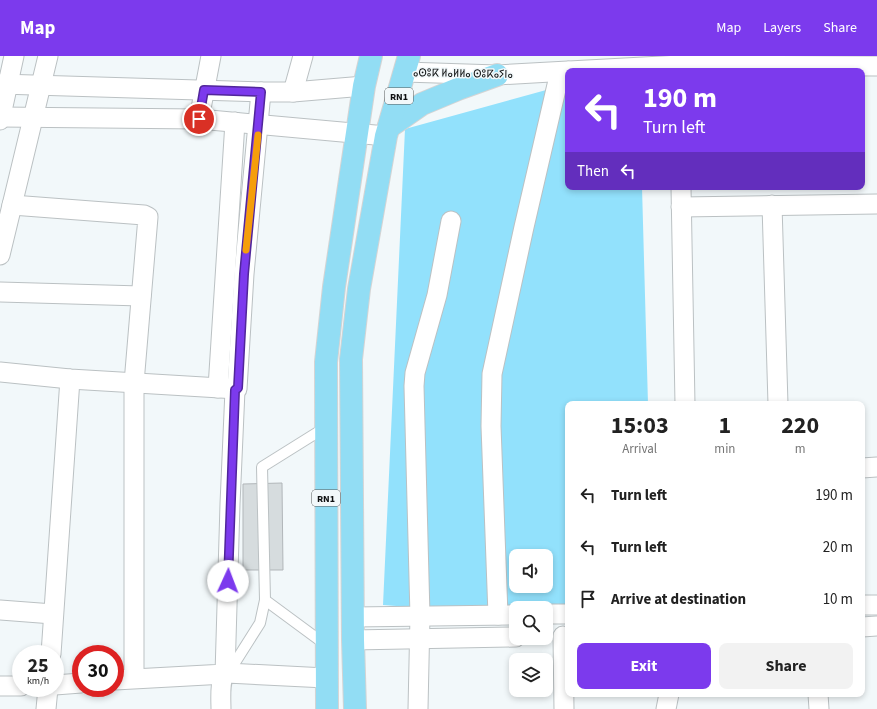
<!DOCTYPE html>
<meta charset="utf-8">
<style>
body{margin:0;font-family:"Source Sans 3","Noto Sans Tifinagh",sans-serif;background:#f2f2f2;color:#222;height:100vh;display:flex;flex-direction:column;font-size:15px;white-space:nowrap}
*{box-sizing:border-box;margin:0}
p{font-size:13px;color:#767676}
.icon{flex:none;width:22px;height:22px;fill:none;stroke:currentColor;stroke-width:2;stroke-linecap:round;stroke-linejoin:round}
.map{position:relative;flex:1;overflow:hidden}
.drawer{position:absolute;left:565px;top:345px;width:300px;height:296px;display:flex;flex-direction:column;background:#fff;border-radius:8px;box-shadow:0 2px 6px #0003}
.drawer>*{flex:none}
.banner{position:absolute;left:565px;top:12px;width:300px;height:122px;border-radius:8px;box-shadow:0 2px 6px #0003;background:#7c3aed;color:#fff;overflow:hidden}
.controls{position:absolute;left:509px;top:493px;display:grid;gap:8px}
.controls a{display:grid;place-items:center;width:44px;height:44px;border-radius:8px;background:#fff;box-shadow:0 2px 6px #0003;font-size:20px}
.speed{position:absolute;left:12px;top:589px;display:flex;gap:8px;font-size:20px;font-weight:700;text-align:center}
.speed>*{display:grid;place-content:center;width:52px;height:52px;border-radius:50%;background:#fff;box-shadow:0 2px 6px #0003;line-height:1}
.speed small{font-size:10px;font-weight:400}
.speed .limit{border:6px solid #d22;background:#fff;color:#111}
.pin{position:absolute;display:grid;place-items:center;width:34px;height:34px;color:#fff;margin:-17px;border:2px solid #fff;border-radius:50%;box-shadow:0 1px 4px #0007}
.me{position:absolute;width:44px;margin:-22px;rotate:2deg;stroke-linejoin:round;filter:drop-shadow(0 0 3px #0008)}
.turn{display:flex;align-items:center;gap:14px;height:84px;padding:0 12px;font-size:18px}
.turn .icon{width:52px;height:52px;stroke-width:2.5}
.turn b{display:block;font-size:28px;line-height:34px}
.then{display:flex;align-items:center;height:38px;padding:0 12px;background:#0003;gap:8px;font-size:15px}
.eta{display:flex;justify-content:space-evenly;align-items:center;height:68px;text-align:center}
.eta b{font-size:24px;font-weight:700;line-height:28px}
.action{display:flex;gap:8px;margin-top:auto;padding:8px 12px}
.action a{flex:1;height:46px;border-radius:8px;background:#7c3aed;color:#fff;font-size:16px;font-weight:700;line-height:46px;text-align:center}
.action a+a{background:#f2f2f2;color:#222}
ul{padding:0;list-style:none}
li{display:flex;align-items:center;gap:12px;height:52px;padding:0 12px}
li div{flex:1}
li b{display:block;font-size:15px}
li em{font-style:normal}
header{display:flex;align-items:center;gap:24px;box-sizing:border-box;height:56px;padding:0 20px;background:#7c3aed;color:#fff}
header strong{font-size:19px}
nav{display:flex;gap:22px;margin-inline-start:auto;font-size:14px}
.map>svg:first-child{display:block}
</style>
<header>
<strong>Map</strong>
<nav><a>Map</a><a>Layers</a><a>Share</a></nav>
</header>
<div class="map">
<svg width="877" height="653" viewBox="0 0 877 653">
<rect width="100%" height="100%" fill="#f2f8fa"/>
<path fill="#92e1fc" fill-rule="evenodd" d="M568,28V131H642L648,348H568V563L546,552H516V559L383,549L405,73ZM516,500H546V530H516Z"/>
<polygon fill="#d6dcde" stroke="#b1b6b9" points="282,427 283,514 243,514 243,428"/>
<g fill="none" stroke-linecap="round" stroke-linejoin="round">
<g stroke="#bbc1c3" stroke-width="12">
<g id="service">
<polyline points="326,371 262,411 265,544 326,589"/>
<polyline points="229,616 260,567 265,544"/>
</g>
</g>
<g stroke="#bbc1c3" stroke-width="21">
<g id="minor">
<polyline points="569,15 680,9 877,10"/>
<polyline points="405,16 497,19 568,15"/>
<polyline points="0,28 261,36 293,36 364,30"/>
<polyline points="293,36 303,0"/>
<polyline points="0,61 199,63 386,80"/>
<polyline points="199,63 211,0"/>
<polyline points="0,64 14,0"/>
<polyline points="681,131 685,348"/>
<polyline points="12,149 144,159 148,161 134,327 134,622"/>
<polyline points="772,149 778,348"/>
<polyline points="681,151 877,148"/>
<polyline points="0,199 48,0"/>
<polyline points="0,236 141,240"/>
<polyline points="0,316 70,323 237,333 244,218 261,36"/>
<polyline points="218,332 235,66"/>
<polyline points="862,412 877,411"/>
<polyline points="862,549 877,549"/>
<polyline points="0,554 53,558"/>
<polyline points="546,558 568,558"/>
<polyline points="498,559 491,370 492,318 524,171 560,16"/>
<polyline points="353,561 516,559"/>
<polyline points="862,571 877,570"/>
<polyline points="563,580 564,653"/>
<polyline points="353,584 516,581"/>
<polyline points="51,598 70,323"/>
<polyline points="115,624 225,618 230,448 235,334"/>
<polyline points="55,629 81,627"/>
<polyline points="0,630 21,630"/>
<polyline points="818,638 819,653"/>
<polyline points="46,653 48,632"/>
<path d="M221,653C221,644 219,622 227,617L326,622"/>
<polyline points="418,653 420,560 414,330 415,317 437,239 451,165"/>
<polyline points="666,653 669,638"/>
</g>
</g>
<g stroke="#d4d4d4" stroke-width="24">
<g id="primary">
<polyline points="389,71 422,48 458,33 497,19"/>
<polyline points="327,653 326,306 334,231 364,30 371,0"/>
<polyline points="355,653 353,584 351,303 359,233 386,80 409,0"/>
</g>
</g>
<use href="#service" stroke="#fff" stroke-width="10"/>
<use href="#minor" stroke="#fff" stroke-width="19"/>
<use href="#primary" stroke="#92ddf4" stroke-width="22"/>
</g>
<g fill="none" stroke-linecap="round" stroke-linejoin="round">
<g stroke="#51269a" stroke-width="10">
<polyline id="route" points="199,63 204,34 261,36 244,218 238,332 235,334 228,525"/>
</g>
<use href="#route" stroke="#7c3aed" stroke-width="7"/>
<polyline stroke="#f59e0b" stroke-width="7" points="246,194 258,79"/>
</g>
<g text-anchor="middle" stroke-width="3" stroke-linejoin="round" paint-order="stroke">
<g fill="#f2f8fa" stroke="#525657" stroke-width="1">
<rect x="385" y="32" width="28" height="16" rx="3"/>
<rect x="312" y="434" width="28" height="16" rx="3"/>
</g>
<g font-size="10" font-weight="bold" fill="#0e1011">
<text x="399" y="44">RN1</text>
<text x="326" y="446">RN1</text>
</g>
<g font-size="11" fill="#0e1011" stroke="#f2f8fa">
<text transform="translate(463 17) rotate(1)" y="4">ⴰⵙⵓⴽ ⵍⴰⵍⵍⴰ ⵙⵓⴽⴰⵢⵏⴰ</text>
</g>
</g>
</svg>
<div class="controls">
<a><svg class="icon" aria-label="sound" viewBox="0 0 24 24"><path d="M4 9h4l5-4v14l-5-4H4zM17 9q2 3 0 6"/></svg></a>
<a><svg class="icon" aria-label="search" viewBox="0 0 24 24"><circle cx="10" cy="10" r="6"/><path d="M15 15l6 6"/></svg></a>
<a><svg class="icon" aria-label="layers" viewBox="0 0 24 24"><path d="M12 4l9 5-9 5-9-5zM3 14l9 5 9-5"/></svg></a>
</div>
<div class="speed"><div>25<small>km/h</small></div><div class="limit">30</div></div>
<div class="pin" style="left:199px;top:63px;background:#d93025"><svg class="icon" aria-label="arrive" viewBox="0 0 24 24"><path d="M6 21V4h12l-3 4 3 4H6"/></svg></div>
<svg class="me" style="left:228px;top:525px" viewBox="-20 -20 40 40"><circle r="19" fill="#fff"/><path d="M0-13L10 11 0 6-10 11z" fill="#7c3aed"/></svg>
<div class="banner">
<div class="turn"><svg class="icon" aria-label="left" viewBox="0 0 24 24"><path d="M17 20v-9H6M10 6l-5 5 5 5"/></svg><div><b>190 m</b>Turn left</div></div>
<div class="then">Then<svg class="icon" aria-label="left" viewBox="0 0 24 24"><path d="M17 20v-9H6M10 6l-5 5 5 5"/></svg></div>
</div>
<section class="drawer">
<div class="eta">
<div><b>15:03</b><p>Arrival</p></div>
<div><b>1</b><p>min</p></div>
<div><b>220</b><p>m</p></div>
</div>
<ul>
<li><svg class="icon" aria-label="left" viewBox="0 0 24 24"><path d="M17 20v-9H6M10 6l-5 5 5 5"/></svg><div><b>Turn left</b></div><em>190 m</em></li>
<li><svg class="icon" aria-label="left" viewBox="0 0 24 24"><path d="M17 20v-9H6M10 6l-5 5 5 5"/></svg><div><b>Turn left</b></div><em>20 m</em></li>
<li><svg class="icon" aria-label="arrive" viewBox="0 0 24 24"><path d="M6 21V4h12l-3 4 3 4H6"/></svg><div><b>Arrive at destination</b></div><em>10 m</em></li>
</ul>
<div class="action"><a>Exit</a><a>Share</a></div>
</section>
</div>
